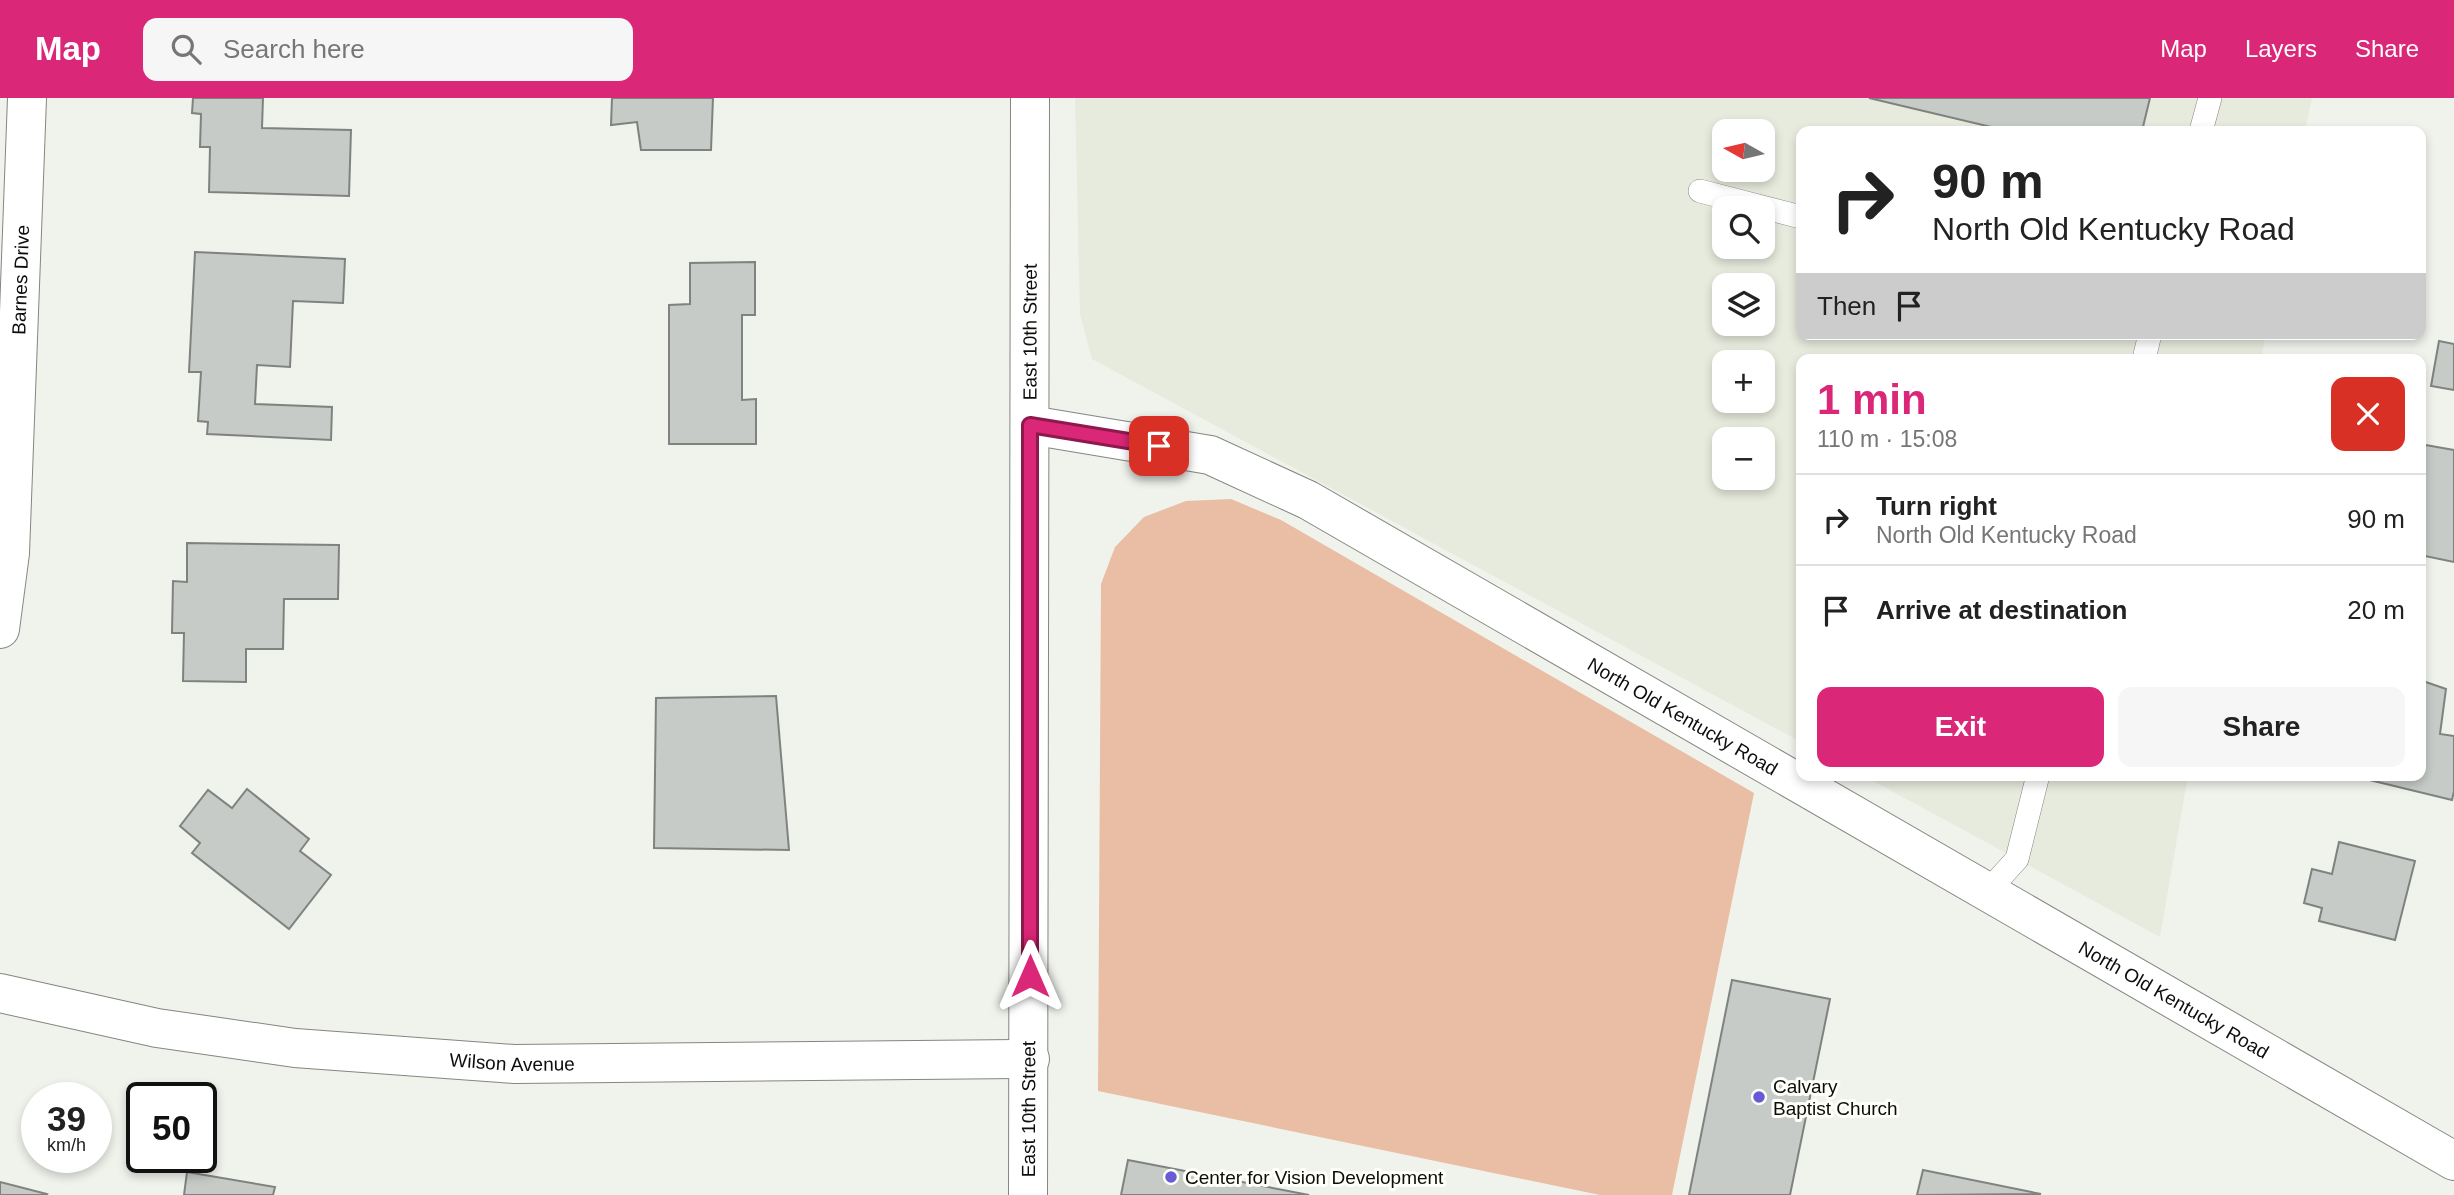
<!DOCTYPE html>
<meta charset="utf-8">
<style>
body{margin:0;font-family:Helvetica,sans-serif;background:#f6f6f6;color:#222;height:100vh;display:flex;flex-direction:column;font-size:26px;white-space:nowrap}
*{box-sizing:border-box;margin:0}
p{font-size:23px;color:#767676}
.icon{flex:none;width:38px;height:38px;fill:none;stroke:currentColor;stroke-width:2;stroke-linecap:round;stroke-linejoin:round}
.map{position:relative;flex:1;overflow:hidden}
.panel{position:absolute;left:1796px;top:256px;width:630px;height:427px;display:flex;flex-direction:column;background:#fff;border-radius:14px;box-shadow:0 4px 10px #0003}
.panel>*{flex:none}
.hud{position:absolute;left:1796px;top:28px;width:630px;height:214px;border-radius:14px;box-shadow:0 4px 10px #0003;background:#fff;color:#222;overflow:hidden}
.needle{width:46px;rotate:278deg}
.fabs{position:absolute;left:1712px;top:21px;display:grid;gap:14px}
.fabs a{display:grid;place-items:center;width:63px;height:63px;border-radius:14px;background:#fff;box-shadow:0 4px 10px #0003;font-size:35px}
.speed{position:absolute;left:21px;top:984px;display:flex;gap:14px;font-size:35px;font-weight:700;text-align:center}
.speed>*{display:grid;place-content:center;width:91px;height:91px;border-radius:50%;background:#fff;box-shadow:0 4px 10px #0003;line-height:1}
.speed small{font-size:18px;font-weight:400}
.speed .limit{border:4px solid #111;border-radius:10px;background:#fff;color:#111}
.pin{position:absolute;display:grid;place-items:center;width:60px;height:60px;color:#fff;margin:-30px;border-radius:14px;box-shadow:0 4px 10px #0006}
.me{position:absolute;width:77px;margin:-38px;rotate:0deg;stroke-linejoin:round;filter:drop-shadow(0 0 5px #0008)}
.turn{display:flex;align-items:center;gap:24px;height:147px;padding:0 21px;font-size:32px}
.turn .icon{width:91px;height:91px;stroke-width:2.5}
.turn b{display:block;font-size:49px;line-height:60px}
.then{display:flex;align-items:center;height:66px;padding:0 21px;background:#0003;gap:14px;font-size:26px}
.round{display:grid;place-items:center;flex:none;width:74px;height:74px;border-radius:14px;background:#f6f6f6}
.overview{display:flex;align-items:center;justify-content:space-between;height:119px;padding:0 21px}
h1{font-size:42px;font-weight:600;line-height:52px;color:#db2777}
.cta{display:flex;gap:14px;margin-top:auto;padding:14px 21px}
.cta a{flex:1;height:80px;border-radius:14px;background:#db2777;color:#fff;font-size:28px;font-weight:600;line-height:80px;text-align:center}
.cta a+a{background:#f6f6f6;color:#222}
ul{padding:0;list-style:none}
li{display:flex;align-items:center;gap:21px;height:91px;padding:0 21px;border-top:2px solid #e0e0e0}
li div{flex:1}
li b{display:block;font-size:26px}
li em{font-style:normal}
header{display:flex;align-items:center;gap:42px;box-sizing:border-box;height:98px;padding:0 35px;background:#db2777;color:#fff}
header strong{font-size:33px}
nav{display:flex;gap:38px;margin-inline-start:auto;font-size:24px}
.search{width:490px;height:63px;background:#f6f6f6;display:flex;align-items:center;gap:18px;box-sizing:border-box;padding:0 24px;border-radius:14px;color:#767676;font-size:26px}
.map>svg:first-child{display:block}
</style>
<header>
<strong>Map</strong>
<div class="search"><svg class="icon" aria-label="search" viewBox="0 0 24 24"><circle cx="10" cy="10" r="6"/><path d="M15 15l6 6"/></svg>Search here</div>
<nav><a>Map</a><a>Layers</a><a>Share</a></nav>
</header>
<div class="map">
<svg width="2454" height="1097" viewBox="0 0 2454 1097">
<rect width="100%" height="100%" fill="#f0f2ec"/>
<g fill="#e7ebdd" fill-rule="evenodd">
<path d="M1075,0H2312L2305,33H1801V236H2266L2261,261H1801V644L1092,261L1080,216ZM1724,33H1762V72H1724ZM1724,110H1762V149H1724ZM1724,187H1762V226H1724ZM1724,264H1762V303H1724ZM1724,341H1762V380H1724Z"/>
<polygon points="1862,677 2188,677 2160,839 2017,761"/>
</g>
<polygon fill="#e9bea4" points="1231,401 1281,422 1754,695 1672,1097 1600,1097 1098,993 1101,486 1115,449 1144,419 1186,403"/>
<g fill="#c6cbc7" stroke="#7f837f" stroke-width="2">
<polygon points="193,0 263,0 262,30 351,32 349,98 209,94 210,49 200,49 201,16 192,15"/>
<polygon points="612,0 713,0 711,52 641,52 637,24 611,27"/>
<polygon points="1869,0 2150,0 2142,33 2008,33"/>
<polygon points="195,154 345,161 343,205 293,203 290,269 257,267 255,306 332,309 331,342 207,336 208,324 198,323 201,274 189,274"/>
<polygon points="755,164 755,217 742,217 742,302 756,301 756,346 669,346 669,207 690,206 690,165"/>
<polygon points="2439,243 2454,246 2454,292 2431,288"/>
<polygon points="2420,346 2454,352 2454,464 2420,457"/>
<polygon points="187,445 339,447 338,501 284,501 283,551 246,551 246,584 183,583 184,535 172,535 173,483 187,484"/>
<polygon points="2420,582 2446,591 2440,636 2454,638 2454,693 2452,702 2349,677 2420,677"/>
<polygon points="776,598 789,752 654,750 656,600"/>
<polygon points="247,691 309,741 300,753 331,777 289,831 192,755 200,745 180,728 208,692 232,710"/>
<polygon points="2339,744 2415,763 2395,842 2319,823 2322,810 2304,805 2312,771 2332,776"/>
<polygon points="1732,882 1830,901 1790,1097 1689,1097"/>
<polygon points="1128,1062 1309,1097 1121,1097"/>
<polygon points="1923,1072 2041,1096 1917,1097"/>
<polygon points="187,1074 275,1089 273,1097 184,1097"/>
<polygon points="0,1084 47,1096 46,1097 0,1097"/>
</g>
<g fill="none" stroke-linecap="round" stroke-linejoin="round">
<g stroke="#848680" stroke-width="24">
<g id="lane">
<polyline points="2201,33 2210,0"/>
<polyline points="1700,93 1801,119"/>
<polyline points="2144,261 2150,236"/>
<polyline points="1987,794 2017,761 2038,677"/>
</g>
</g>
<g stroke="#848680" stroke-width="40">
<g id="street">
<path id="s1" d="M0,531L10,455L27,0"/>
<path id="s2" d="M0,895L157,930L295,950L514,966L1030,961"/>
</g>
</g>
<g stroke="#848680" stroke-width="40">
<g id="secondary">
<path id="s3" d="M1030,327L1210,357L1308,402L2454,1063"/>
<path id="s4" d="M1028,1097L1030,0"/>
</g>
</g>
<use href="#lane" stroke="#fff" stroke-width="23"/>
<use href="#street" stroke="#fff" stroke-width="38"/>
<use href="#secondary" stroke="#fff" stroke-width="38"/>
</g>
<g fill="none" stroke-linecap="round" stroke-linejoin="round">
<g stroke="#8e194d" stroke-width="18">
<polyline id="route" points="1030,878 1030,327 1159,348"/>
</g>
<use href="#route" stroke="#db2777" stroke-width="12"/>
</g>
<g fill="#685bd5" stroke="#fefff9" stroke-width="2.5">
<circle cx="1759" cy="999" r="7"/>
<circle cx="1171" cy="1079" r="7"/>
</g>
<g text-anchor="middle" stroke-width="6" stroke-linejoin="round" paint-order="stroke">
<g font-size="19" fill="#0d0d0b" stroke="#fefff9">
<text dy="7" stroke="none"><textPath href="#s1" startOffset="350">Barnes Drive</textPath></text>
<text dy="7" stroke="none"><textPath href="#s4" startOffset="863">East 10th Street</textPath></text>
<text dy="7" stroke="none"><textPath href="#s3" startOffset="723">North Old Kentucky Road</textPath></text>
<text dy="7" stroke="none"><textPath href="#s3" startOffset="1290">North Old Kentucky Road</textPath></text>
<text dy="7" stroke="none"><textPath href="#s2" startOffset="518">Wilson Avenue</textPath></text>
<text dy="7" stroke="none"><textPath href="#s4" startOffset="86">East 10th Street</textPath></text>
</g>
<g font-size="19" fill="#0d0d0b" stroke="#fefff9" text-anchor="start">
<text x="1773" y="995">Calvary<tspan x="1773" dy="22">Baptist Church</tspan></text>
<text x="1185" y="1086">Center for Vision Development</text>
</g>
</g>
</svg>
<div class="fabs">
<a><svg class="needle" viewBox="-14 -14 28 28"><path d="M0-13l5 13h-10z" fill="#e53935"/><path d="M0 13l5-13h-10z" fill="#767676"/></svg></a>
<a><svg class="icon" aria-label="search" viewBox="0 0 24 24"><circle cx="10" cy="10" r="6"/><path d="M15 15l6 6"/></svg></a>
<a><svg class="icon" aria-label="layers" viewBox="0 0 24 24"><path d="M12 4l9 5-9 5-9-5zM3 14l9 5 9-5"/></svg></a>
<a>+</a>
<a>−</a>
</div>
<div class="speed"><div>39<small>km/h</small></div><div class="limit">50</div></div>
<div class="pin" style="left:1159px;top:348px;background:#d93025"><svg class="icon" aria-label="arrive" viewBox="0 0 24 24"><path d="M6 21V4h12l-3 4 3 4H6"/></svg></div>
<svg class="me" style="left:1030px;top:878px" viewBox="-20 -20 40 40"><path d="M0-17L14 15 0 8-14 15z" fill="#db2777" stroke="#fff" stroke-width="4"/></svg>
<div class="hud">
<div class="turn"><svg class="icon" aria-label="right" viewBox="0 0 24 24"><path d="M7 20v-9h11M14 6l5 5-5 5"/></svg><div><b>90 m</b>North Old Kentucky Road</div></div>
<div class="then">Then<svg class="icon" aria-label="arrive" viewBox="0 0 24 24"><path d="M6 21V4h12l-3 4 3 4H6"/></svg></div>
</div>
<section class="panel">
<div class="overview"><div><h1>1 min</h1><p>110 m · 15:08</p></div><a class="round" style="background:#d93025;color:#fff"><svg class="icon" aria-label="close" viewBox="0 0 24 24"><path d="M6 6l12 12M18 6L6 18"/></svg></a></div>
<ul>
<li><svg class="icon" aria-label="right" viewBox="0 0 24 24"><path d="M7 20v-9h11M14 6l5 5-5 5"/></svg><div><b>Turn right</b><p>North Old Kentucky Road</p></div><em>90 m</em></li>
<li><svg class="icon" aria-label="arrive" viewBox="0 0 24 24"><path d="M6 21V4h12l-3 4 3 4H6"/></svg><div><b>Arrive at destination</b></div><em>20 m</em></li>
</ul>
<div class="cta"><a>Exit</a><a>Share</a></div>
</section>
</div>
